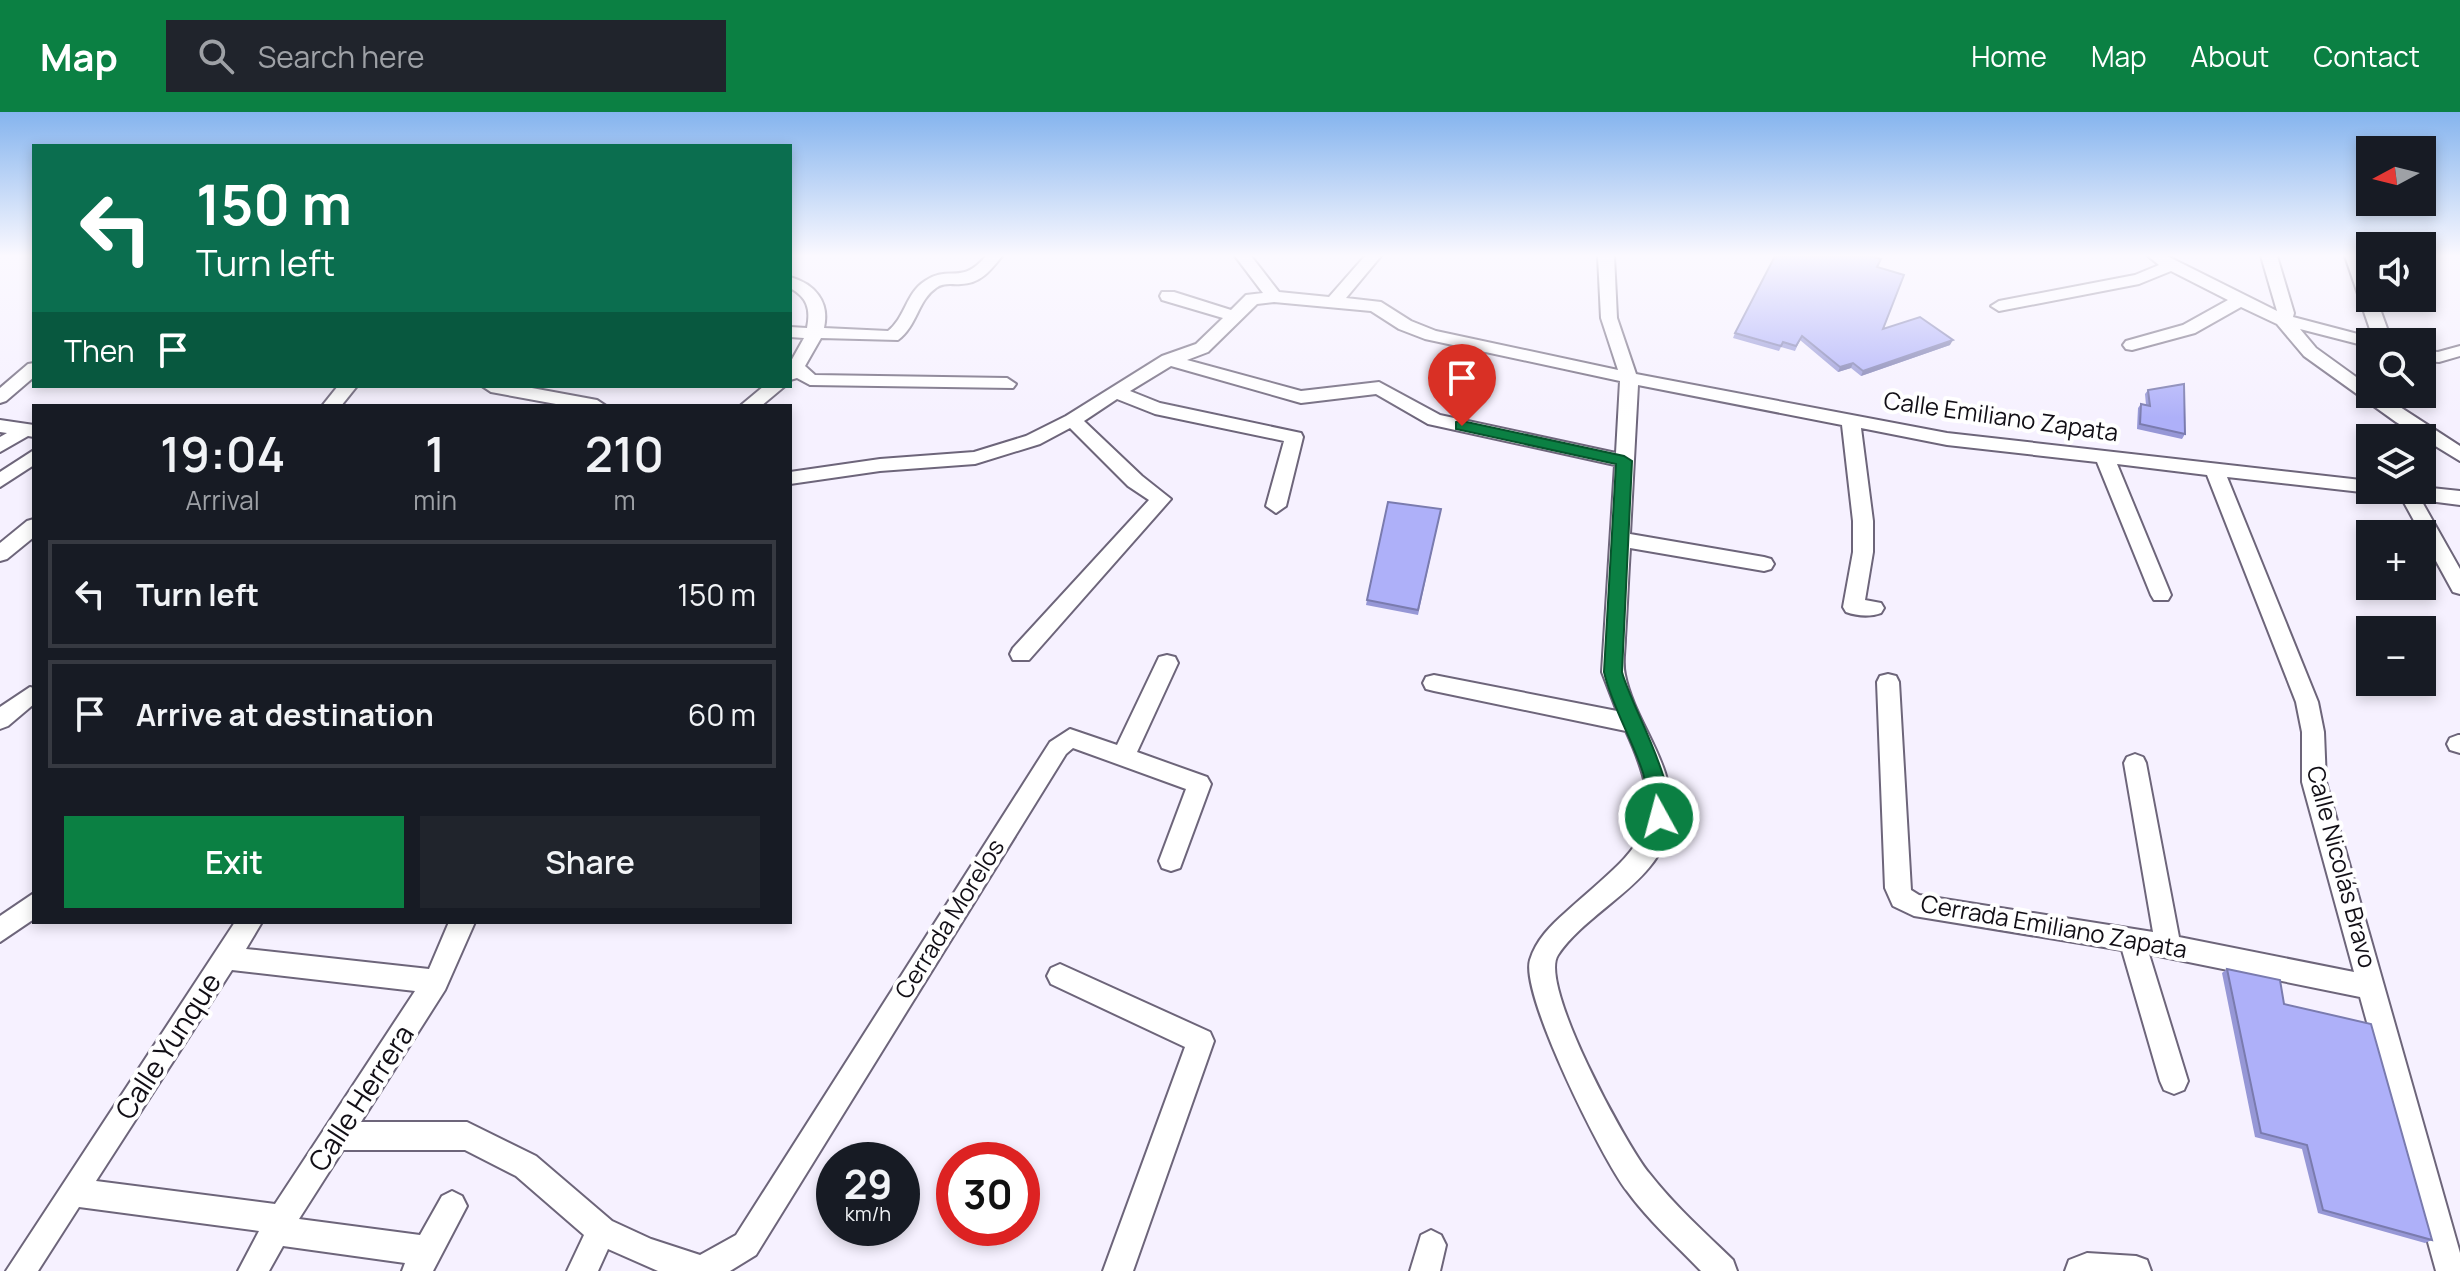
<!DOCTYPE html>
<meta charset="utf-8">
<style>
body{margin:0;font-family:Manrope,sans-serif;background:#20242c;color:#f1f3f6;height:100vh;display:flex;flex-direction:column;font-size:30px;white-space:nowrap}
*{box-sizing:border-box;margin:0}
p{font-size:26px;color:#9ea1a6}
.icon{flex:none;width:44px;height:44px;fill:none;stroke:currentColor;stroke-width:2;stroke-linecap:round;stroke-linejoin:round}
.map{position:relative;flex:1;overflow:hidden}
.sheet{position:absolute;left:32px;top:292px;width:760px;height:520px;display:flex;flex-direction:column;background:#171b24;border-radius:0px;box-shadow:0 4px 12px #0003}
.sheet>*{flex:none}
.banner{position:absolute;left:32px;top:32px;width:760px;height:244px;border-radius:0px;box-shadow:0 4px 12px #0003;background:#0b6e4f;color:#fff;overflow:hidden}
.needle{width:52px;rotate:263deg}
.fabs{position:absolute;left:2356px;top:24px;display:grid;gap:16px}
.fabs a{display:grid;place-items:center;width:80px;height:80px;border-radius:0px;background:#171b24;box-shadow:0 4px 12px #0003;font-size:40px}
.speed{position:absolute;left:816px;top:1030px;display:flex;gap:16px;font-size:40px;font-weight:700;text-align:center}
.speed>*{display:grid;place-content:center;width:104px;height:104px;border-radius:50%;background:#171b24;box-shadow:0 4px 12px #0003;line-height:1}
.speed small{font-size:20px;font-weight:400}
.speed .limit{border:12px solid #d22;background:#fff;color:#111}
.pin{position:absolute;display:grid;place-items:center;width:68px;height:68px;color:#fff;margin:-82px -34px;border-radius:50% 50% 50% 0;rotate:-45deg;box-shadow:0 0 8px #0007}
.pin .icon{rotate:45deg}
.me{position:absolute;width:88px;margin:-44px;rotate:353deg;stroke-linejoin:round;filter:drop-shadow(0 0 6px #0008)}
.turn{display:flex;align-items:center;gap:28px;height:168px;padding:0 32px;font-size:36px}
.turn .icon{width:104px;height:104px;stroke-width:2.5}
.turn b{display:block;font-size:56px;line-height:68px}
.then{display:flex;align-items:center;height:76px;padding:0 32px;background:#0003;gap:16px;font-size:30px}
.eta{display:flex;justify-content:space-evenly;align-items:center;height:136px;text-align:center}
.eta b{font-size:48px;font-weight:600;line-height:56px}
.primary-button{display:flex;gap:16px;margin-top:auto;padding:16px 32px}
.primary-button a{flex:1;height:92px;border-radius:0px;background:#0b8043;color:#fff;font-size:32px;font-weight:600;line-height:92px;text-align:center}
.primary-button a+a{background:#20242c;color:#f1f3f6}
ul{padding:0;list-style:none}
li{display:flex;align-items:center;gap:24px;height:108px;margin:0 16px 12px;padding:0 16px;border:4px solid #363941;border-radius:0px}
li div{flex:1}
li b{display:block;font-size:30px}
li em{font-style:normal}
header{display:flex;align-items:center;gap:48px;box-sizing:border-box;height:112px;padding:0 40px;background:#0b8043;color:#fff}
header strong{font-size:38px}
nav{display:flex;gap:44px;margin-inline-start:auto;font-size:28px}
.search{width:560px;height:72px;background:#20242c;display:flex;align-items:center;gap:20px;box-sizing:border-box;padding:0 28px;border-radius:0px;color:#9ea1a6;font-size:30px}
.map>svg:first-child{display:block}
</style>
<header>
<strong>Map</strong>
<div class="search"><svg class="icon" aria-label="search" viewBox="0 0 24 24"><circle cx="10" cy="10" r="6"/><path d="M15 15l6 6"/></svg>Search here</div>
<nav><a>Home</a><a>Map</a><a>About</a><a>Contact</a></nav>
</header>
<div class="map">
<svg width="2460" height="1159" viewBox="0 0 2460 1159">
<rect width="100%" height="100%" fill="#f6f1ff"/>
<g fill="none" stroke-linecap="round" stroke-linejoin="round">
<g stroke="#6d657a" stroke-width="4">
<g id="minor">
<path d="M986,144H1002C991,158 980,172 961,172C952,173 944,170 936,176C918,188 917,214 898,228L821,226L805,254L815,263L1007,266L1016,272L1013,276L810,273L797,266L790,268V251L804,226L790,225V215L807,216C811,197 807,185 790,176V165C815,172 830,190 824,216L888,219C905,206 906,181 925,169C950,152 961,174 986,144Z"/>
<path d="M1235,144H1251L1279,180L1329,185L1365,144H1381L1346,186L1381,190L1411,209L1436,219L1618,258L1601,206L1598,144H1614L1617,206L1636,262L1947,321L2370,369V378L2377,380L2370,381L2227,365L2318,590L2324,620L2326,670L2460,1141V1159H2436L2360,885L2149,842L2188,969L2184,978L2174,982L2164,978L2160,969L2122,838L1914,804L1893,794L1885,776L1877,570L1880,564L1888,562L1896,564L1899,570L1911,778L1919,783L2153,820L2124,651L2127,645L2135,642L2143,645L2146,651L2179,825L2354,860L2302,670V620L2296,590L2207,363L2117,352L2171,483L2168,488H2154L2151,483L2097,350L1947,333L1861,316L1873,409V440L1865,488L1881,491L1884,496L1881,501C1870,505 1857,504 1846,500L1843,495L1853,440V409L1842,313L1638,273L1630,422L1764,445L1771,447L1774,452L1771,457L1764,459L1630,436C1628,466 1627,496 1625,526C1625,538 1622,551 1625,563C1635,612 1675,651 1671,705C1666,769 1590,795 1558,843C1538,872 1626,1033 1649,1061C1674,1093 1704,1120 1733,1148L1737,1159H1701C1676,1133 1648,1108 1627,1079C1602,1047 1520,882 1530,848C1536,828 1551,813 1566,800C1639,734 1673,721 1626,619L1434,579L1426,577L1423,571L1426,565L1434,563L1617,599L1602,560L1615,353L1428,312L1376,282L1301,291L1171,254L1130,279L1160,291L1301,321L1303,325L1286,394L1276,401L1266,394L1284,329L1155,302L1117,287L1084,309L1142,364L1171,387L1029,548H1013L1010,542L1013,536L1149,388L1128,374L1070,316L1040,332L975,352L880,359L790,372V360L880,347L974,340L1026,324L1066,304L1162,244L1196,232L1223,206L1162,188L1160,184L1162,180H1174L1231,198L1246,183L1263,181ZM1274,190L1371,199L1399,217L1425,227L1620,269L1616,341L1440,303L1379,270L1301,279L1187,248L1208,240L1257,192Z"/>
<polygon points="2148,144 2167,144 2277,199 2261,144 2277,144 2294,201 2293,205 2373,226 2345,144 2361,144 2370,169 2370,186 2376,186 2392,230 2370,230 2370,235 2300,217 2316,236 2370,275 2370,282 2380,282 2460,334 2460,349 2396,310 2304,244 2277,212 2241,195 2195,221 2132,238 2126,237 2123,233 2126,229 2183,213 2228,188 2171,159 2139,172 1999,199 1991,194 1999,189 2135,163 2159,153"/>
<polygon points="2460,234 2460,244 2439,250 2422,249 2422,239 2438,240"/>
<polygon points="34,251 34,265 6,289 0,291 0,276 28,252"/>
<polygon points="338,274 357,274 341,294 322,294"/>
<polygon points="482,274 521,274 597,288 606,294 567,294 491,280"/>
<polygon points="764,274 785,274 761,294 740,294"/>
<polygon points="0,308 34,313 34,325 28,324 0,340 0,325 7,321 0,320"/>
<polygon points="34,338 34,353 0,375 0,360"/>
<polygon points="2422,375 2460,379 2460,393 2421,388 2460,457 2460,482 2453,480 2401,385 2389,383 2386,378 2422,378"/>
<polygon points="34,407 34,425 7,447 0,449 0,431 27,409"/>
<path d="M1167,543L1175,545L1178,551L1137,640L1207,665L1211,672L1180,756L1171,759L1162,756L1159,749L1186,677L1073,636L1066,642L756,1143L730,1159H658L608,1137L598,1159H567L584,1123L516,1064L465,1038H343L299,1107L420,1123L442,1084L452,1079L462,1084L467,1094L433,1159H402L405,1151L283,1134L269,1159H238L259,1119L79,1095L38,1159H6L235,810H262L246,837L429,857L449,810H475L445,878L361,1010H467L536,1044L612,1109L651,1127L700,1143L736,1123L1050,630L1070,617L1117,633L1159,545ZM232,858L415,879L275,1092L96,1069Z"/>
<polygon points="30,575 34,576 34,592 8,614 0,617 0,595"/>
<polygon points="2458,623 2460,623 2460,641 2450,638 2447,632 2450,626"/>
<polygon points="34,781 34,807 0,830 0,804"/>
<polygon points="1060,852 1210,920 1214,929 1133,1159 1103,1159 1185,935 1051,872 1047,864 1051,856"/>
<polygon points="1431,1118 1441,1123 1446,1133 1440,1159 1410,1159 1421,1123"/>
<polygon points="2087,1141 2136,1144 2147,1148 2151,1159 2065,1159 2069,1148"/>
</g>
</g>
<use href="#minor" fill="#fff" fill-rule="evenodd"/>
</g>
<g fill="#9697d6">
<polygon points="1878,155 1883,217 1950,233 1861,264 1851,256 1838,260 1800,228 1795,239 1781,235 1779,239 1733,226 1735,221"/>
<polygon points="2148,278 2185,322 2182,327 2137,317 2138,296 2141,292 2146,293 2145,282"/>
<polygon points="1441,397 1418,503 1366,493 1367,488"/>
<polygon points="2227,857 2284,892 2432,1128 2425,1131 2318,1101 2302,1037 2255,1025 2222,861"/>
</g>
<g fill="#7a7bae">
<polygon points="1953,228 1950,233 1861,264 1863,259"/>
<polygon points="1853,251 1851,256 1838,260 1840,255"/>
</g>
<g fill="#aeb0f9" stroke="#7a7bae" stroke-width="2">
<polygon points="1775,144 1869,144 1881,147 1877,155 1904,163 1883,217 1920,205 1953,228 1863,259 1853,251 1840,255 1802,224 1796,234 1783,230 1781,234 1735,221"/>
<polygon points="2184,272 2185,322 2140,312 2141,292 2150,294 2148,278"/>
<polygon points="1388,390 1441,397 1418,498 1367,488"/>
<polygon points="2227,857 2280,868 2284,892 2371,912 2432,1128 2323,1098 2307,1033 2261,1021"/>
</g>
<linearGradient id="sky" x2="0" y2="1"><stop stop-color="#85b4ee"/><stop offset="0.47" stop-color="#fbf9ff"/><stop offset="1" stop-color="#fbf9ff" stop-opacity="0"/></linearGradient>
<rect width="2460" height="306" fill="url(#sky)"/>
<path fill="#0b8043" stroke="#07532c" stroke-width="2" d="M1462,309L1624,344L1632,349L1622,560C1631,595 1682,679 1666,711H1652C1645,696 1648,677 1643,661C1632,626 1612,595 1604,560L1616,352L1456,317V310Z"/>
<g text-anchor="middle" stroke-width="8" stroke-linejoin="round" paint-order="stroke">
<g font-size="24" fill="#120f16" stroke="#fff">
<text transform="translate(2001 305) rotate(8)" y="8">Calle Emiliano Zapata</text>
<text transform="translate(2341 755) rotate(75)" y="8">Calle Nicolás Bravo</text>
<text transform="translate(950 807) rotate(-58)" y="8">Cerrada Morelos</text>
<text transform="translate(2054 815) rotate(10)" y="8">Cerrada Emiliano Zapata</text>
</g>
<g font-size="28" fill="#120f16" stroke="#fff">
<text transform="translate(168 934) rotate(-57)" y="10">Calle Yunque</text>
<text transform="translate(361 986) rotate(-57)" y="10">Calle Herrera</text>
</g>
</g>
</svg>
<div class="fabs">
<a><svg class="needle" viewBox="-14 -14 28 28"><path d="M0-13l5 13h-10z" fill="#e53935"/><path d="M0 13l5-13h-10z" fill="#9ea1a6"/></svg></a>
<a><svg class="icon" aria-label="sound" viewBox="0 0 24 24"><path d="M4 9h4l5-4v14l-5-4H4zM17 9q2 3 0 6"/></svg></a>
<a><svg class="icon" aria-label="search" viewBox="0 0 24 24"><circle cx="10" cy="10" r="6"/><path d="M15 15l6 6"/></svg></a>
<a><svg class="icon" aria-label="layers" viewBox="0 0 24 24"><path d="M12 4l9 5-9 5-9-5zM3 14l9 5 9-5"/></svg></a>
<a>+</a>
<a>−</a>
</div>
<div class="speed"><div>29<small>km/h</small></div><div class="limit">30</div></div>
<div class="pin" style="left:1462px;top:314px;background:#d93025"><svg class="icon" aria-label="arrive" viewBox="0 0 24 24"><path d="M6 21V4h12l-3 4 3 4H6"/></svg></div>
<svg class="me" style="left:1659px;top:705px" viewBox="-20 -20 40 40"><circle r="17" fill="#0b8043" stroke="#fff" stroke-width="3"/><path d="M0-11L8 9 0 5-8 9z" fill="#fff"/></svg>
<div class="banner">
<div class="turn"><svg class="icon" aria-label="left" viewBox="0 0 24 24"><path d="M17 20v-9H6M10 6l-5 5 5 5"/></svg><div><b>150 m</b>Turn left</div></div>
<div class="then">Then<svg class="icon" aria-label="arrive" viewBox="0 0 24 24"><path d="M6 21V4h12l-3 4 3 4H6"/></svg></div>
</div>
<section class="sheet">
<div class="eta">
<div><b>19:04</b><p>Arrival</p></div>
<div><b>1</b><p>min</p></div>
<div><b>210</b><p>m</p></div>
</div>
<ul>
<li><svg class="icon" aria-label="left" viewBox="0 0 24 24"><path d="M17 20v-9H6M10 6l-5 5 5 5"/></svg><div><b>Turn left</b></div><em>150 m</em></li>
<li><svg class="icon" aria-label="arrive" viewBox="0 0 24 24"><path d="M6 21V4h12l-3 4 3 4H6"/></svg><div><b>Arrive at destination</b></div><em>60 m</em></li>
</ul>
<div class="primary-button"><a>Exit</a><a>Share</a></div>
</section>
</div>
